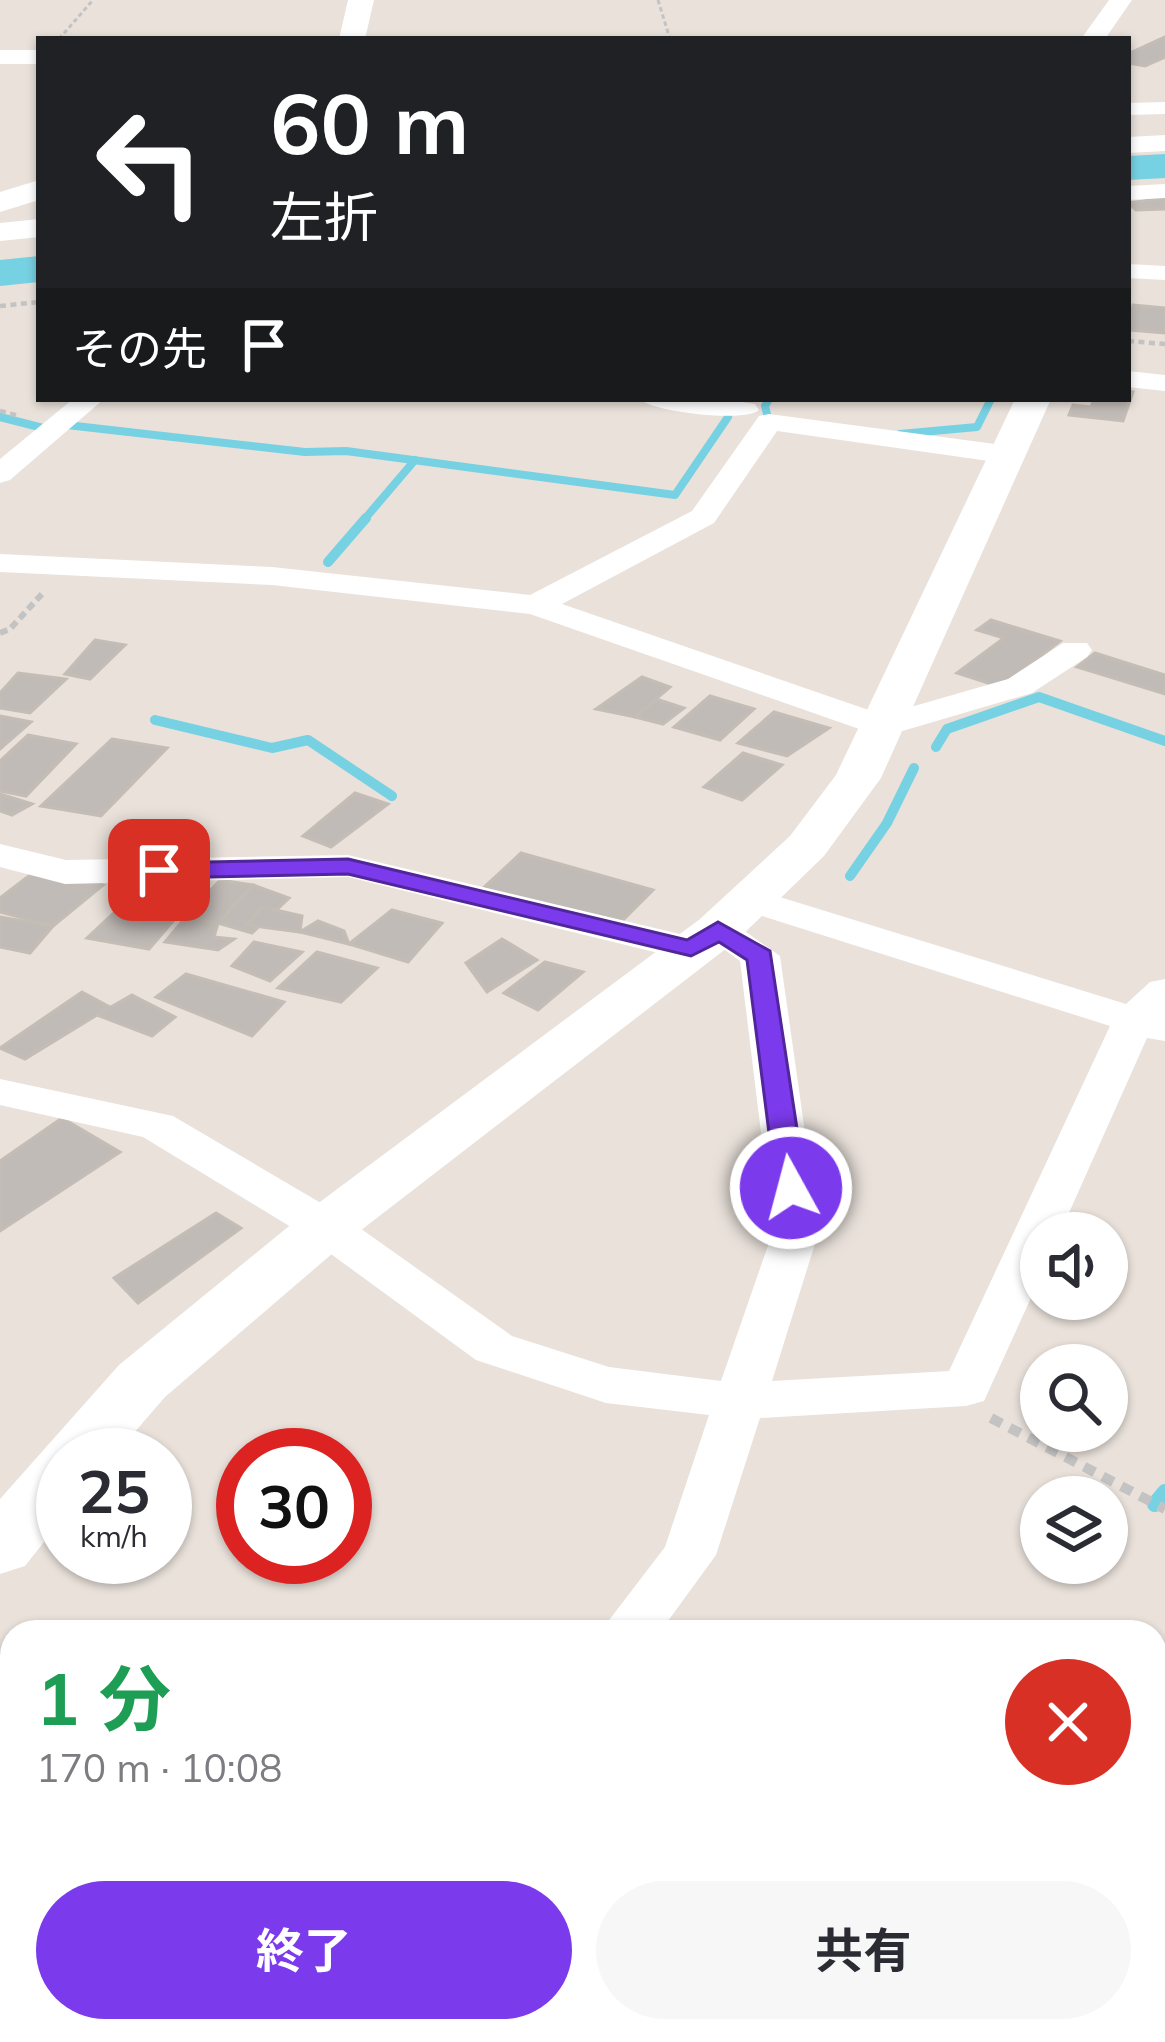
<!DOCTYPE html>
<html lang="ja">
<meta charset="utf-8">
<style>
body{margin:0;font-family:Mulish,"Noto Sans JP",sans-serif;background:#f7f7f7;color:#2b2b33;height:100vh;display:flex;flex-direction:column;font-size:45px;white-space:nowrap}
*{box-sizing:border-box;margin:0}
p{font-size:39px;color:#7c7c81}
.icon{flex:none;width:66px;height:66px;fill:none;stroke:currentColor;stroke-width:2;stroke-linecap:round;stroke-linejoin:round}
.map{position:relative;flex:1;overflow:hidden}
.details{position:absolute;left:0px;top:1620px;width:1167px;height:423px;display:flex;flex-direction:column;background:#fff;border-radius:36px 36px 0 0;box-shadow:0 3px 9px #0004}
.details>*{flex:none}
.hud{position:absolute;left:36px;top:36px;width:1095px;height:366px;border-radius:0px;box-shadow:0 3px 9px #0004;background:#202124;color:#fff;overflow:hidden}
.controls{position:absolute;left:1020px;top:1212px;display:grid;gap:24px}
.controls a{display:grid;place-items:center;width:108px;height:108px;border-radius:50%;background:#fff;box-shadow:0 3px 9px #0004;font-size:60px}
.speed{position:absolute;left:36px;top:1428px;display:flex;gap:24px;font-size:60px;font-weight:700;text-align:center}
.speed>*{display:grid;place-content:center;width:156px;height:156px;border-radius:50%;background:#fff;box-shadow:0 3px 9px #0004;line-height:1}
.speed small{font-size:30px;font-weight:400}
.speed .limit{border:18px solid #d22;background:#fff;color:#111}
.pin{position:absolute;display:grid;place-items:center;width:102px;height:102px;color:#fff;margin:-51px;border-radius:24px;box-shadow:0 6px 18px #0006}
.me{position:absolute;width:132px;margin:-66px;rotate:353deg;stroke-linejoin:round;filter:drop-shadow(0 0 9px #0008)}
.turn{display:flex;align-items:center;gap:42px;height:252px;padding:0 36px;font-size:54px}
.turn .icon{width:156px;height:156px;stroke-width:2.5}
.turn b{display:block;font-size:84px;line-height:102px}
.then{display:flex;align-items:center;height:114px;padding:0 36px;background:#0003;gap:24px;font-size:45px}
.round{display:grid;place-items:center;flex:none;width:126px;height:126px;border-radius:63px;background:#f7f7f7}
.headline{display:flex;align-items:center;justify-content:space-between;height:204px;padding:0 36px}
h1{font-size:72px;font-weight:700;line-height:90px;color:#1e9e55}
.action{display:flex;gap:24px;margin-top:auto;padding:24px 36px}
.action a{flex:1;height:138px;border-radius:72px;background:#7c3aed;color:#fff;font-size:48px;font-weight:700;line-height:138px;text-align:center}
.action a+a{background:#f7f7f7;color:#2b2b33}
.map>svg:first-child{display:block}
</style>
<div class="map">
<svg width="1165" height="2042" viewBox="0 0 1165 2042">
<rect width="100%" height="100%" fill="#e9e1da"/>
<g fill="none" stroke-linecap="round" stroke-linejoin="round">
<g stroke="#76d1e2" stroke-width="8">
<polyline points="769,399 765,406 769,422"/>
<polyline points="0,417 47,429"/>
<polyline points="58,424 305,452 346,451 675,495 728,417"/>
<polyline points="900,434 977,427 991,399"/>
<polyline points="363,521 415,460"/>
</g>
<g stroke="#76d1e2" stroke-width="10">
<polyline points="328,562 366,518"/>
<polyline points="155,720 272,748 308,740 392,796"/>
<polyline points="936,747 947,729 1039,697 1165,741"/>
<polyline points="850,876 887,823 914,768"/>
</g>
<polyline stroke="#76d1e2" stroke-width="16" points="1155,1504 1165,1492"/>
<g fill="#76d1e2" fill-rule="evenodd">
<polygon points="1165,154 1165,178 1128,180 1128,156"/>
<polygon points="39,256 39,282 0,286 0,260"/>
</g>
</g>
<g fill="#c1bbb7" stroke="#c4bdb5" stroke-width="3">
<polygon points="1165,37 1165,57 1145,66 1128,63 1128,54"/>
<polygon points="1165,198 1165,209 1136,210 1128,203"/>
<polygon points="1133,305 1165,308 1165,333 1128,330"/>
<polygon points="1128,391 1133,392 1123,421 1069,415 1073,405 1091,407 1094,399 1128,399"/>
<polygon points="991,620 1060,641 1006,683 994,685 957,673 1004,638 977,630"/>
<polygon points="95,640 125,645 90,679 65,674"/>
<polygon points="1095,653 1165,675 1165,694 1077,667"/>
<polygon points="18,673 66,679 30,713 0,708 0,693"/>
<polygon points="642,677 670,687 635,717 596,709"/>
<polygon points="710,696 754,709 720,740 674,727"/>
<polygon points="656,699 684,708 663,724 635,717"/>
<polygon points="774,712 829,728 787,756 738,743"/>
<polygon points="0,716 31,722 0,749"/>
<polygon points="28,735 76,744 26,796 0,791 0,761"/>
<polygon points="112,739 167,748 101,816 41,806"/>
<polygon points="743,753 782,765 742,800 704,787"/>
<polygon points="355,793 388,804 331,847 303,836"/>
<polygon points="0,794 32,804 12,815 0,811"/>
<polygon points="521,853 653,890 613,930 481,890"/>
<polygon points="42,866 103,885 53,926 0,912 0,898"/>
<polygon points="220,880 253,885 218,923 185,918"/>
<polygon points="253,885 289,898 252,933 218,923"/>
<polygon points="132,896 185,907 149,949 87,938"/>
<polygon points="262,907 302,916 300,932 247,925"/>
<polygon points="392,910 442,923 408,962 349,944"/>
<polygon points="0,917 53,926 30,953 0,947"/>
<polygon points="185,918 218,923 214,937 234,939 218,950 165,942"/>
<polygon points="318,921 344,931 349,944 300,932"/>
<polygon points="502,939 537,960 487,992 466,963"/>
<polygon points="254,942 302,952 270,981 232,966"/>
<polygon points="317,952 377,968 341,1002 278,988"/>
<polygon points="545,962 583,972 538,1010 504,993"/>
<polygon points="186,974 284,1002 252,1036 156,997"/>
<polygon points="82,992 110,1007 25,1059 0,1048"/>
<polygon points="132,995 175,1017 152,1036 97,1015"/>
<polygon points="62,1118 120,1152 0,1231 0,1161"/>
<polygon points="216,1213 241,1228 138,1303 114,1278"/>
</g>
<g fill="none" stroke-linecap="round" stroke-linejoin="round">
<g stroke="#c3c3c3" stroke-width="3" stroke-dasharray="4.5 3" stroke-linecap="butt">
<polyline points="658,0 670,39"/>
<polyline points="59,39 93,0"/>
</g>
<g stroke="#c3c3c3" stroke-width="4.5" stroke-dasharray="6 4.5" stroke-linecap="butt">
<polyline points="0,306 39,302"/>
<polyline points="1128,341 1165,344"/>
<polyline points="0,411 19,416"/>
</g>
<polyline stroke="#c3c3c3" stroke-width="6" stroke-dasharray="8 4.5" stroke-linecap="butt" points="0,633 10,629 42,594"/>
<polyline stroke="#c3c3c3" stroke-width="10" stroke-dasharray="12 9" stroke-linecap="butt" points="991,1418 1165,1509"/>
<g fill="#fff" fill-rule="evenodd">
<polygon points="1165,102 1165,114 1128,115 1128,103"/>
<polygon points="1165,184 1165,198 1128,200 1128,186"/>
<polygon points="1128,264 1165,266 1165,280 1128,278"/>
<polygon points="1128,371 1165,375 1165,391 1128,387"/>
<polygon points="73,399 104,399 10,480 0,483 0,459"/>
<path d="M639,399H722L755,404L759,410C745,423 653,412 639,399Z"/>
<polygon points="769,414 1010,446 1024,455 1010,464 777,431 714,523 562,604 883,715 1008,679 1063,643 1087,643 1092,650 1087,657 1032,693 882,737 530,614 272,585 0,572 0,554 272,567 530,595 692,511 759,416"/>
<polygon points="0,844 66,860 348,855 705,940 711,949 705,958 691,961 348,877 65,884 0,867"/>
<polygon points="751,888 1126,1004 1150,982 1165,979 1165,1041 1147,1038 1060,1233 1041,1233 1041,1276 984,1401 966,1406 760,1418 716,1555 660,1632 600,1632 665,1547 709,1415 606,1403 476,1360 309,1238 143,1137 0,1105 0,1079 173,1116 343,1216 512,1336 609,1367 721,1381 773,1231 740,961 698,930 704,922 732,922 780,956 819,1231 772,1381 949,1371 1110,1026 737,908 731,900 737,892"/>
<polygon points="384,2031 450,2031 445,2042 379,2042"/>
</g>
<g fill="#fff" fill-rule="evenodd">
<polygon points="1109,0 1132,0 1105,39 1081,39"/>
<rect x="0" y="50" width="39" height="14"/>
<polygon points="1165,135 1165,151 1128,153 1128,137"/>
<polygon points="39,219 39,237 0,241 0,223"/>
<polygon points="1015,399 1051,399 881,778 824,856 736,941 347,1241 165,1397 115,1455 63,1455 63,1518 25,1566 0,1574 0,1499 119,1365 305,1213 700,919 790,836 836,775"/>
</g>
<g fill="#fff" fill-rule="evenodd">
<polygon points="348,0 374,0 365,39 339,39"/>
<polygon points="39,180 39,200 0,212 0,192"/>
</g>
</g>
<polygon fill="#7c3aed" stroke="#51269a" stroke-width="3" points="348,859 687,940 718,922 770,951 806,1188 802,1194 791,1197 776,1188 747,960 719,942 691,956 348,874 159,878 146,870 159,863"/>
</svg>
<div class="controls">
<a><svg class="icon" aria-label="sound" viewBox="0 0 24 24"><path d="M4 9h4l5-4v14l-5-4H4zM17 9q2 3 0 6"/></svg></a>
<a><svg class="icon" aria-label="search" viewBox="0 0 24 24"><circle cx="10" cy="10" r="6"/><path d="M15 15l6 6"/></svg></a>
<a><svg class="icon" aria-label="layers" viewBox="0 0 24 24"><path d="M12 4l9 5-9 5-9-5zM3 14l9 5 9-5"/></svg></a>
</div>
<div class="speed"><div>25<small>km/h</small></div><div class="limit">30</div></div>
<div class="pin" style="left:159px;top:870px;background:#d93025"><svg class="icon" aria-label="arrive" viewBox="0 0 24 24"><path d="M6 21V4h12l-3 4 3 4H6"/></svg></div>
<svg class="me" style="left:791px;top:1188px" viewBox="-20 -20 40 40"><circle r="17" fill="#7c3aed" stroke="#fff" stroke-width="3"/><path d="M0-11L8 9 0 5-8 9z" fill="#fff"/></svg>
<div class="hud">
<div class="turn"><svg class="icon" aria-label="left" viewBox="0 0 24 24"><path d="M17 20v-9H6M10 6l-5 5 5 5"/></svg><div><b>60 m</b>左折</div></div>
<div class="then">その先<svg class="icon" aria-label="arrive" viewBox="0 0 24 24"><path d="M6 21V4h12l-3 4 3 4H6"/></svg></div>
</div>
<section class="details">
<div class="headline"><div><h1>1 分</h1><p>170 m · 10:08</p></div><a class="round" style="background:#d93025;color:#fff"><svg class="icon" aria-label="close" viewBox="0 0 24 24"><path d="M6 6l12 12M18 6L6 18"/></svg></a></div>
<div class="action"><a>終了</a><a>共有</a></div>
</section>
</div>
